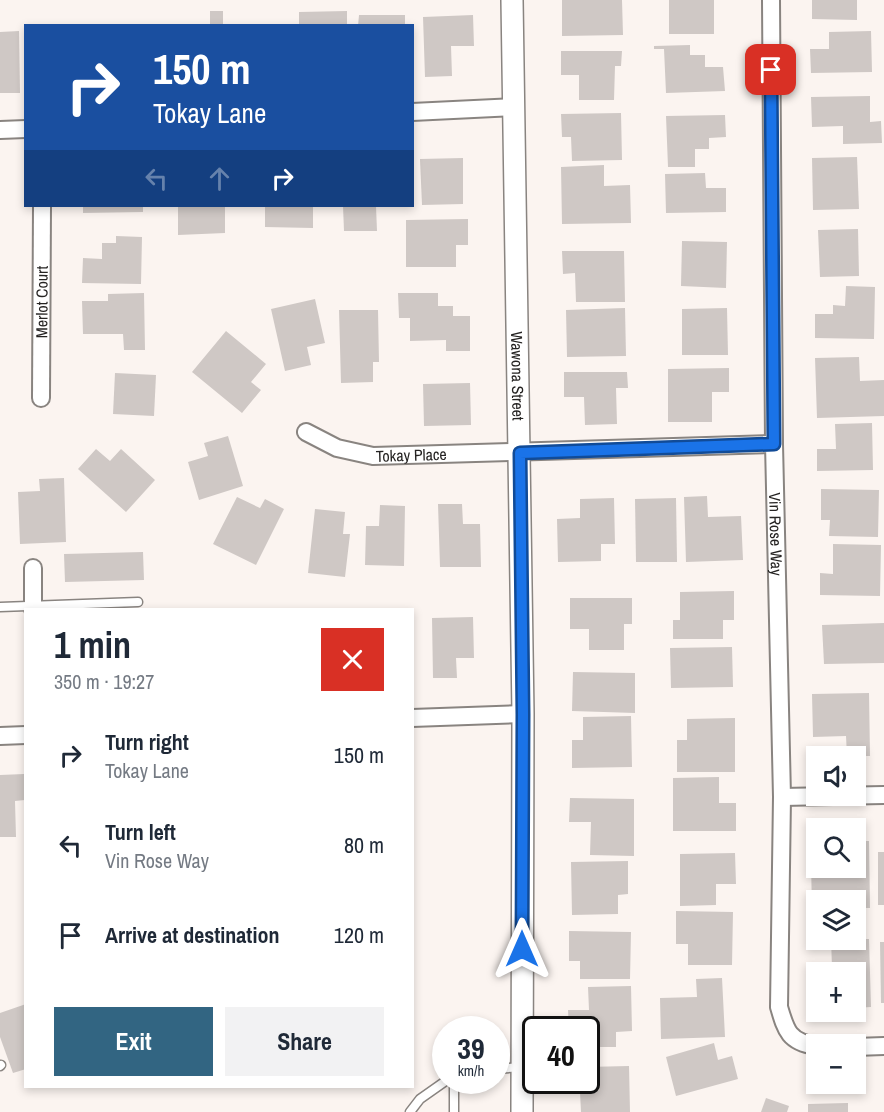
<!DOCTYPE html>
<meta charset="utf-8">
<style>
body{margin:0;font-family:"Archivo Narrow",sans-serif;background:#f2f2f3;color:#1f2937;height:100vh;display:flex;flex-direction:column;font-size:22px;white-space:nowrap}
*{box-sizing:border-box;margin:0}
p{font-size:20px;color:#747a83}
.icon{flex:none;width:33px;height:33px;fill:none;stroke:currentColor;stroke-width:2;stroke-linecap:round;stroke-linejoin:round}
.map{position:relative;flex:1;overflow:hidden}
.panel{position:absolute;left:24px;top:608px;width:390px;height:480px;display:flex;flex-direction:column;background:#fff;border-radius:0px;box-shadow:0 3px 9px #0003}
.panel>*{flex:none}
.top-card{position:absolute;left:24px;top:24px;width:390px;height:183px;border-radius:0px;box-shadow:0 3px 9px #0003;background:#1a4fa0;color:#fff;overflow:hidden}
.tools{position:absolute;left:806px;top:746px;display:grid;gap:12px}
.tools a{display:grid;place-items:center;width:60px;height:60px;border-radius:0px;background:#fff;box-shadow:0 3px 9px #0003;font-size:30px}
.speed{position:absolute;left:432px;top:1016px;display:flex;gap:12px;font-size:30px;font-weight:700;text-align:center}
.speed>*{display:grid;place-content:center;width:78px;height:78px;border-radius:50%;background:#fff;box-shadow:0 3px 9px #0003;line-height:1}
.speed small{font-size:15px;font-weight:400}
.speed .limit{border:3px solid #111;border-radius:9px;background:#fff;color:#111}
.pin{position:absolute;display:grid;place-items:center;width:51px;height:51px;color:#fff;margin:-26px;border-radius:12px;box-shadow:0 3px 9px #0006}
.me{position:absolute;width:66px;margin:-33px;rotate:0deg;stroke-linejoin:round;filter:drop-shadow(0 0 4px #0008)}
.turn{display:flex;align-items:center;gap:21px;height:126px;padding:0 30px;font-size:27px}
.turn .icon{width:78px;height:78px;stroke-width:2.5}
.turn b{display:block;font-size:42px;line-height:51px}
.lanes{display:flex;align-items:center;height:57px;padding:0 30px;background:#0003;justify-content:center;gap:30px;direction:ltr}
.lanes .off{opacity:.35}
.round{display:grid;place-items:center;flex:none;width:63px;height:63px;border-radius:0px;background:#f2f2f3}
.head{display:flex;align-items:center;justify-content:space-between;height:102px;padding:0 30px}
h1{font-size:36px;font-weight:800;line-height:45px}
.action{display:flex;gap:12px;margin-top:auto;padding:12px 30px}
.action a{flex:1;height:69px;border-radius:0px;background:#326582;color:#fff;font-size:24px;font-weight:800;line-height:69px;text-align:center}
.action a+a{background:#f2f2f3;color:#1f2937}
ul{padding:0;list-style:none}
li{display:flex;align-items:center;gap:18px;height:90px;padding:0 30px}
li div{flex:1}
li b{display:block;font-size:22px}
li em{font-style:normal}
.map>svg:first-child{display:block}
</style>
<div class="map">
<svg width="884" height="1112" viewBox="0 0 884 1112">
<rect width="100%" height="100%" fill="#fbf4f0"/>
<g fill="#cfc8c5">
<polygon points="562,0 622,0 623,35 562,36"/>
<rect x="669" y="0" width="45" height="34"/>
<polygon points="812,0 857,0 857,20 812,19"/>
<rect x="210" y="11" width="13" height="15"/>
<polygon points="347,11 347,26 299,26 299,12"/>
<polygon points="359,15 405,15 405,26 358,26"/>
<polygon points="473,15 474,46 451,46 452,76 425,77 423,17"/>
<polygon points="19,31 20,93 0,93 0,32"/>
<polygon points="871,31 872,72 811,73 810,49 829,49 829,32"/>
<polygon points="690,45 690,55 705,55 705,67 723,67 725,91 666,93 664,49 654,49 654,46"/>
<polygon points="561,51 622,51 621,66 615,66 614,100 579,100 579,75 561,75"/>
<polygon points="870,96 870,122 881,121 882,143 843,144 843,126 812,127 811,97"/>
<polygon points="621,113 622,160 572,161 571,137 562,137 561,114"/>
<polygon points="725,115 726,137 709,138 709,149 695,149 695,167 668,167 666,116"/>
<polygon points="857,157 859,209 813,210 812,158"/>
<polygon points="463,158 463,204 422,205 420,159"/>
<polygon points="604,165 604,186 630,185 631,223 562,224 561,167"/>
<polygon points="705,173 706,188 726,188 726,212 666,213 665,174"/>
<polygon points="83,206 143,206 143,212 83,213"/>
<polygon points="178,206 225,206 225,233 178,235"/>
<polygon points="265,206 313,206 313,228 265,227"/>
<polygon points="343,206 376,206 377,231 344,231"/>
<polygon points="468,219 468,245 456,245 456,267 406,267 406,220"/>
<polygon points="858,229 859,276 820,277 818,230"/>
<polygon points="116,236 142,237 141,284 82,283 83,258 102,259 102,243 116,243"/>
<polygon points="682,241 727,242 726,288 681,286"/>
<polygon points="562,251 624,251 625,302 576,302 575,273 563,274"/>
<polygon points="846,286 875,287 874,339 815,338 815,314 833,314 833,305 845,306"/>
<polygon points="144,293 145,350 124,350 123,334 83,334 82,301 108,301 108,294"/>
<polygon points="398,293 438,293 438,306 453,306 453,316 470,316 470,351 446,351 446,340 410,341 410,318 399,318"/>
<polygon points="315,299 325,343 307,347 311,365 285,371 271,309"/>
<polygon points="625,308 626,356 567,357 566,310"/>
<polygon points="727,308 728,355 682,355 682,309"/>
<polygon points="339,310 378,310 379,362 373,362 373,382 341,383"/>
<polygon points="226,331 266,364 251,382 261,390 242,413 192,372"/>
<polygon points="859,357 860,381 884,380 884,416 817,418 815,358"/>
<polygon points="729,368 729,392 712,392 712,422 668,422 668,369"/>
<polygon points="564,372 627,372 628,388 616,388 617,424 585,425 584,397 564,397"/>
<polygon points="115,373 156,375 154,416 113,414"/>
<polygon points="470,383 471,425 424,426 423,384"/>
<polygon points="872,423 873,470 817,471 817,449 836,449 835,424"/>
<polygon points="228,436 243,486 199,500 188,462 208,456 204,443"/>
<polygon points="96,449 110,461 121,449 155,480 126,512 78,469"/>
<polygon points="64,478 66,542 20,544 18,492 40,491 39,479"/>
<polygon points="821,489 879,490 878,537 829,536 830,520 821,520"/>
<polygon points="707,496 708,517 741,516 743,560 686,562 684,497"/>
<polygon points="237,497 260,508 265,499 284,509 256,565 213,544"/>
<polygon points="614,498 615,544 601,544 601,561 558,562 557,519 580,518 580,499"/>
<polygon points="676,498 677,562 636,562 635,499"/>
<polygon points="438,504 462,504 463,524 480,524 481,567 440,567"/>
<polygon points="380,505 405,506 404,566 365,565 366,526 379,526"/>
<polygon points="315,509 345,512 343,534 350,534 345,577 308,573"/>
<polygon points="833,544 881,545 880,596 820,595 820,573 833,574"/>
<polygon points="143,552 144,580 65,582 64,554"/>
<polygon points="734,591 734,620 723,620 723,639 673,639 673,620 680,620 680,592"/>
<polygon points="570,598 632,598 632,624 624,624 624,650 589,650 589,629 570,629"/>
<polygon points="473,617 474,658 456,658 457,678 433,678 432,618"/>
<polygon points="884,623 884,663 824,664 822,625"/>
<polygon points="732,647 733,687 671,688 670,648"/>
<polygon points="573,672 635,673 635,713 572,711"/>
<polygon points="869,693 870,756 847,756 846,736 813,737 812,694"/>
<polygon points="631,716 632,767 572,768 572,740 583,740 583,717"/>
<polygon points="735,718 735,772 677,772 677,740 687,740 687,719"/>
<polygon points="24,774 25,800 15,801 16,837 0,837 0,775"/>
<polygon points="719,777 719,803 736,803 736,831 673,831 673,778"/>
<polygon points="570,798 634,799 634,856 590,855 591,822 569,822"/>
<polygon points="855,841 869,841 870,908 855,908 855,900 816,900 816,909 812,909 811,864 816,864 816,867 855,867"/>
<rect x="878" y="852" width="6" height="53"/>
<polygon points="735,853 736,884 716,884 716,905 680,906 680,854"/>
<polygon points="628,861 628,894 618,895 618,914 572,915 571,862"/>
<polygon points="676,911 733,912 732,965 688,965 688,944 676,944"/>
<polygon points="569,931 631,932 630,979 580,979 580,961 569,961"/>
<polygon points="831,939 869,939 871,1007 855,1008 855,972 816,972 816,1008 812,1009 811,967 832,967"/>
<polygon points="880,942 884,942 884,1003 881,1003"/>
<polygon points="722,978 725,1037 661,1039 660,998 697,997 696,979"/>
<polygon points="631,986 632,1031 616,1032 616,1047 586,1047 586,1029 569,1029 568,1010 589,1010 588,987"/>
<polygon points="26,1004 26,1069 13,1073 0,1037 0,1013"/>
<polygon points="714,1043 718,1060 732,1056 738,1079 676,1096 666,1057"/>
<polygon points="629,1066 630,1112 581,1112 580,1092 569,1092 569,1080 586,1080 586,1067"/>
<polygon points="766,1098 789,1106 787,1112 761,1112"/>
<polygon points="848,1103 848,1112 808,1112 808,1104"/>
</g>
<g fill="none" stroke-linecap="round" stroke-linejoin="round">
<g stroke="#898480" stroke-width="11">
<g id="service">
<polyline points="0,607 138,602"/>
<polyline points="0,1066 1,1065"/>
<polyline points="496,1069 521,1067"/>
<polyline points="454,1080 454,1112"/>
<polyline points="410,1112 420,1099 447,1080"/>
</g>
</g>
<g stroke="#898480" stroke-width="20">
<g id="minor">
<path id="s1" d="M771,0L774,444L782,797L779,1007C786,1031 789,1042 816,1046"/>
<polyline points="412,112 514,107"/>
<polyline points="0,130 26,129"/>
<path id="s2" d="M41,398L42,206"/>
<path id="s3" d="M306,432L337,448L373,456L774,444"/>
<polyline points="33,568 33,609"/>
<polyline points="412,718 523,714"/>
<polyline points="0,736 26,735"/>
<polyline points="782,797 884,795"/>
<polyline points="855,1047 884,1046"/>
</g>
</g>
<g stroke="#898480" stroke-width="24">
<g id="tertiary">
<path id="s4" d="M512,0L523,714L522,1112"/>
</g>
</g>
<use href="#service" stroke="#fff" stroke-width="8"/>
<use href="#minor" stroke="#fff" stroke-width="16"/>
<use href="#tertiary" stroke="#fff" stroke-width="21"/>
</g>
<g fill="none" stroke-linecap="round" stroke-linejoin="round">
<g stroke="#114b97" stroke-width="15">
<polyline id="route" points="522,949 523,714 520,453 774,444 771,70"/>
</g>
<use href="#route" stroke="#1a73e8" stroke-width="10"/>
</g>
<g text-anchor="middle" stroke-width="4.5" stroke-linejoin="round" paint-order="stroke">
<g font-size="16" fill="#252322" stroke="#fff">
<text dy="6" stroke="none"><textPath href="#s2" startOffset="96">Merlot Court</textPath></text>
<text dy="6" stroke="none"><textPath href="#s4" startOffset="376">Wawona Street</textPath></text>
<text dy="6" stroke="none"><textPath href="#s3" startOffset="110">Tokay Place</textPath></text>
<text dy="6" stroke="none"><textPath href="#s1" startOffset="534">Vin Rose Way</textPath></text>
</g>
</g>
</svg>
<div class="tools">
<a><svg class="icon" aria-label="sound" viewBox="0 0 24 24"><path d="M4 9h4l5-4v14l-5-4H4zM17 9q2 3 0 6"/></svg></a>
<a><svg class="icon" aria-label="search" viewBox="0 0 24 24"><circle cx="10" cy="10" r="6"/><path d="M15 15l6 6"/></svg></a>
<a><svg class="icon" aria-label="layers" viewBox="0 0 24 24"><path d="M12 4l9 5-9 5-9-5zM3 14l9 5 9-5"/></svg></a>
<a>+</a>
<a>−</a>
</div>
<div class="speed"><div>39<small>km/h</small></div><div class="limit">40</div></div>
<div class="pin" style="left:771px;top:70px;background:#d93025"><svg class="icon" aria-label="arrive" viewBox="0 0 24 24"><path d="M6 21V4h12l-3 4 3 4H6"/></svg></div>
<svg class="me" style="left:522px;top:949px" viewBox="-20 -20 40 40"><path d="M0-17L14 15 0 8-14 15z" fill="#1a73e8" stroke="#fff" stroke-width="4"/></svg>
<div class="top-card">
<div class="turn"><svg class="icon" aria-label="right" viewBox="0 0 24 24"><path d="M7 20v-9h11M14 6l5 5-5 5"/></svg><div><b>150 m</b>Tokay Lane</div></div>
<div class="lanes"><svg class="icon off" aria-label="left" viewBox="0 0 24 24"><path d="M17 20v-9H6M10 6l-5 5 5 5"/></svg><svg class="icon off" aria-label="ahead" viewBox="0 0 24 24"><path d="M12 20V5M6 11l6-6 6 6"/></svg><svg class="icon" aria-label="right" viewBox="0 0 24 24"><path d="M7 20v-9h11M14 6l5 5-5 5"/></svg></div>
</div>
<section class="panel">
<div class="head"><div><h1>1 min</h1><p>350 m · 19:27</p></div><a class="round" style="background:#d93025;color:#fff"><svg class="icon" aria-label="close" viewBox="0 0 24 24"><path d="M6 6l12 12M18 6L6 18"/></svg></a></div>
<ul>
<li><svg class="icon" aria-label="right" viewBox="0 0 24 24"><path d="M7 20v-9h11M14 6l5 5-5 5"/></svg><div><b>Turn right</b><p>Tokay Lane</p></div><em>150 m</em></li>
<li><svg class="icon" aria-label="left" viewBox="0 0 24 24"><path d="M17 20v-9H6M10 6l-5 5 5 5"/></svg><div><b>Turn left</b><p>Vin Rose Way</p></div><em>80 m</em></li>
<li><svg class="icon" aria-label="arrive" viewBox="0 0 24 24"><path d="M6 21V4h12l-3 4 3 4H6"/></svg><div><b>Arrive at destination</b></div><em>120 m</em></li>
</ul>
<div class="action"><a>Exit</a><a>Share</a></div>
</section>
</div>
